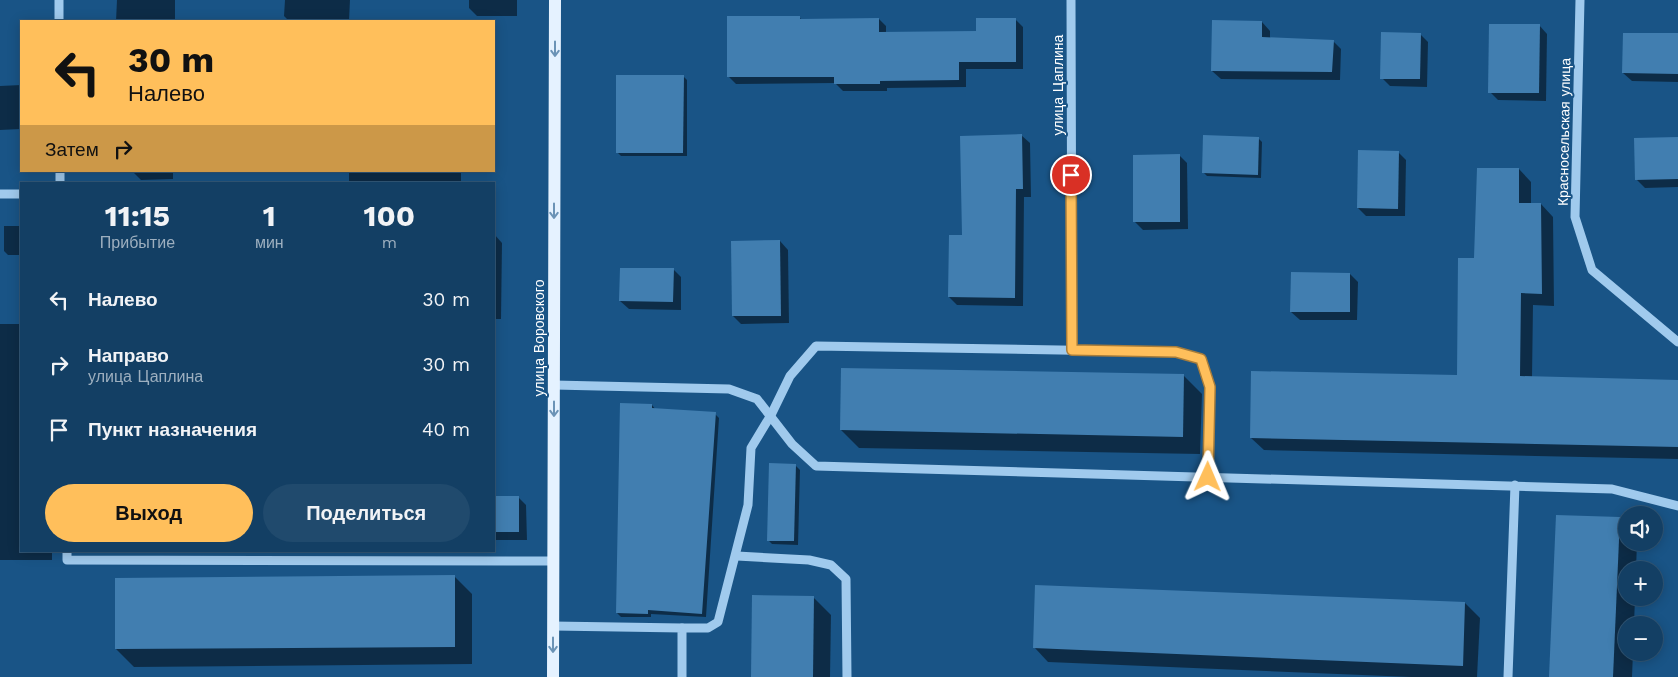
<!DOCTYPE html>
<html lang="ru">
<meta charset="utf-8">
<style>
body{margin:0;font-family:"Work Sans",sans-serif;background:#204a6d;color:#f1f3f6;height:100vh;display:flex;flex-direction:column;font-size:19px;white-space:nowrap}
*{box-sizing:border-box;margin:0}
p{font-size:16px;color:#9dafbf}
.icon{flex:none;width:28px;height:28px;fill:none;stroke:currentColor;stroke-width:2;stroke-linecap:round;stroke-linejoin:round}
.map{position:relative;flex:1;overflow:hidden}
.sheet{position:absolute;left:20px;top:182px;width:475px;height:370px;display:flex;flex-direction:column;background:#133f64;border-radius:0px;box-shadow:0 2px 12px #0003,0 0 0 1px #325878}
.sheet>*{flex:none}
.top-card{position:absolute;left:20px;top:20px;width:475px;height:152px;border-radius:0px;box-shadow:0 2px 12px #0003,0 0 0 1px #325878;background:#ffbf5b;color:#111;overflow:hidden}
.tools{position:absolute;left:1618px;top:506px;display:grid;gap:10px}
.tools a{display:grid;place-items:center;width:45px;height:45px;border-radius:50%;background:#133f64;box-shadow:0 2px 12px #0003,0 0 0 1px #325878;font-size:25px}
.pin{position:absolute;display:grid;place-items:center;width:42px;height:42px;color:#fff;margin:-21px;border:2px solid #fff;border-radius:50%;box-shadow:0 1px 5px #0007}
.me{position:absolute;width:55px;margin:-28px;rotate:1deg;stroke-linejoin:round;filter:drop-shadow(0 0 4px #0008)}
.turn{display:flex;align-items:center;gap:18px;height:105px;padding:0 25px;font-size:22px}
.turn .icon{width:65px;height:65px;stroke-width:2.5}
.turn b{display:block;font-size:35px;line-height:42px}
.then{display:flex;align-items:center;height:48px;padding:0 25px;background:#0003;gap:10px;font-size:19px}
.eta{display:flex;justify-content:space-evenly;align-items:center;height:85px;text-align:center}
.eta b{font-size:30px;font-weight:700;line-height:35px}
.action{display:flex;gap:10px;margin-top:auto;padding:10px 25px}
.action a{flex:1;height:58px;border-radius:30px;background:#ffbf5b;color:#111;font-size:20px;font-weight:700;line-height:58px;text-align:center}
.action a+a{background:#204a6d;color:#f1f3f6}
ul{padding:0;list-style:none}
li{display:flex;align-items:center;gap:15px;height:65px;padding:0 25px}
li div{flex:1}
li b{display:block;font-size:19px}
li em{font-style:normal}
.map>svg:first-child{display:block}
</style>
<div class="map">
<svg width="1678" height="677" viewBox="0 0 1678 677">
<rect width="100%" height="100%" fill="#195486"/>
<g fill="#0007">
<polygon points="117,0 175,0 175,21 116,21"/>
<polygon points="285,0 350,0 349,21 289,21 284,16"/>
<polygon points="469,0 517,0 517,16 477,16 469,8"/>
<polygon points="799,17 802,20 879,19 886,26 886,33 977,32 1015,19 1023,27 1023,69 966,69 966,87 887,88 887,91 843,91 835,83 736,84 728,76"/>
<polygon points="1262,22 1270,31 1270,39 1333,41 1341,49 1340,80 1221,79 1212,71"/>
<polygon points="1539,25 1547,34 1546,101 1498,100 1490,92"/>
<polygon points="1420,34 1428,42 1427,87 1390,86 1382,78"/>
<polygon points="1678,35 1678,82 1632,81 1623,73"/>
<polygon points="683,76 687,80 687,156 621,156 617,152"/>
<polygon points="21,85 21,129 0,130 0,86"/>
<polygon points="1021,135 1030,143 1031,197 1024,197 1023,306 957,305 949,297 963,236"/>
<polygon points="1258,138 1262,142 1261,178 1207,176 1203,172"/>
<polygon points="1678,138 1678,187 1645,188 1637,180"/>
<polygon points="1398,152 1406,160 1405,216 1366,216 1358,208"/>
<polygon points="1179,155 1187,163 1188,229 1143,230 1135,222"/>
<polygon points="1519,169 1531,182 1531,204 1541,204 1553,217 1554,306 1533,305 1532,378 1678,381 1678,459 1264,450 1251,438 1459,376 1476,259"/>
<polygon points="132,171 173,171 173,179 141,180"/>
<rect x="349" y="171" width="112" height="13"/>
<polygon points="4,226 21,226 21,255 8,255 4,251"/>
<polygon points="494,234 502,243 501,319 494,319"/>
<polygon points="780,241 788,250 789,323 741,324 733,316"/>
<polygon points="673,269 681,277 681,310 629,309 620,301"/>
<polygon points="1350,274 1358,282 1357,320 1300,320 1291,312"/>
<polygon points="0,324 21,324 21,551 52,551 52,560 0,560"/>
<polygon points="1184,376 1202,394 1200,454 859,448 841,430"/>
<polygon points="652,405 656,410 715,414 719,418 706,617 651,614 651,617 621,617 617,613"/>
<polygon points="796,466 800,470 798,545 772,544 768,540"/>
<polygon points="494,497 518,497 526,505 527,540 494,540"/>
<polygon points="1619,519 1626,525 1626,542 1637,542 1636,570 1626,570 1626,598 1635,598 1634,625 1626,625 1626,652 1633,652 1632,677 1550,677"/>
<polygon points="454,576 472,594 472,664 134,667 116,649"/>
<polygon points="813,597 831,615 830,677 752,677"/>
<polygon points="1465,603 1480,618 1477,677 1411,677 1048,662 1034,647"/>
</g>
<g fill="#417eb0">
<polygon points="727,16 800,16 800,19 879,18 879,32 976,31 976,18 1016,18 1016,62 959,62 959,80 880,81 880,84 834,84 834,77 727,77"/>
<polygon points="1212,20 1262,21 1262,37 1334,40 1332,72 1211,71"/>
<polygon points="1489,24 1540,24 1539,93 1488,93"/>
<polygon points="1381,32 1421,33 1420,79 1380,79"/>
<polygon points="1623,33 1678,33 1678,74 1622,73"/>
<polygon points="616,75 684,75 683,153 616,153"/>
<polygon points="1022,134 1023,189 1016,189 1015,298 948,297 949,235 962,235 960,136"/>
<polygon points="1203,135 1259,137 1258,175 1202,173"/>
<polygon points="1678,137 1678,179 1635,180 1634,138"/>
<polygon points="1358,150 1399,151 1398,209 1357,208"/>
<polygon points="1180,154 1180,222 1133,222 1133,155"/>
<polygon points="1477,168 1519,168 1519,203 1541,203 1542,294 1521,293 1520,376 1678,380 1678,447 1250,438 1251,371 1457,375 1458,258 1474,258"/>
<polygon points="780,240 781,316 732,316 731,241"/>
<polygon points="620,268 674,268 673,302 619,301"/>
<polygon points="1291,272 1350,273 1350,312 1290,312"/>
<polygon points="841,368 1184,374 1183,437 840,430"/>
<polygon points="620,403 652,404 652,408 716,412 702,614 648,610 648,614 616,613"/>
<polygon points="769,463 796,464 794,541 767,541"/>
<rect x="494" y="496" width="25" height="36"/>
<polygon points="1556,515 1620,517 1613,677 1549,677"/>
<polygon points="455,575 455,647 115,649 115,578"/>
<polygon points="1035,585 1465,602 1463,666 1033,648"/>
<polygon points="752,595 814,596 813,677 751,677"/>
</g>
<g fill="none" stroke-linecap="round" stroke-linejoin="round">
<g stroke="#a0caed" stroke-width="9">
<polyline points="59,0 59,21"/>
<polyline points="1071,0 1072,350"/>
<polyline points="1580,0 1575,217 1592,270 1678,342"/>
<polyline points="60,171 60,184"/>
<polyline points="0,194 21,194"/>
<polyline points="554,385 729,389 757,399 792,444 816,466 1612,489 1678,506"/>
<polyline points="67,551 67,560 554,561"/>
<polyline points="737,556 809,560 831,565 846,579 847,677"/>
<polyline points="553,626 682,628 682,677"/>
<polyline points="682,628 708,628 718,622 748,505 751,448 771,415 790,376 816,346 1176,352 1201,359 1210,387 1208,477"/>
<polyline points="1508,677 1515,485"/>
</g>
<polyline stroke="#e5f2ff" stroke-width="12" points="553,677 555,0"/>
</g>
<defs><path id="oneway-shaft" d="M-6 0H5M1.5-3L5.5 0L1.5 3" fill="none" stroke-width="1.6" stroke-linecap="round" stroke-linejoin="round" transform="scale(1.25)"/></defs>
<g stroke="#6b93b6">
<use href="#oneway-shaft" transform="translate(555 49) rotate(90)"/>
<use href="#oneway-shaft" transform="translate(554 211) rotate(90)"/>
<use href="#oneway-shaft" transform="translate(554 409) rotate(90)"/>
<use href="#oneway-shaft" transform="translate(553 645) rotate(90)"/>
</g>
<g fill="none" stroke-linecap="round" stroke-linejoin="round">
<g stroke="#a67c3b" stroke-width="12">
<polyline id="route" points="1071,175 1072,350 1176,352 1201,359 1210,387 1208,477"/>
</g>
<use href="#route" stroke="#ffbf5b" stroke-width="9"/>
</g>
<g text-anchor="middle" stroke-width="4" stroke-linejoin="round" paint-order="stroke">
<g font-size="14" fill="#fff" stroke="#195486">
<text transform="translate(1058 85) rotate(-90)" y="5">улица Цаплина</text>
<text transform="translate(1564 132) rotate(-89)" y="5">Красносельская улица</text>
<text transform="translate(539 338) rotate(-90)" y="5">улица Воровского</text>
</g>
</g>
</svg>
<div class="tools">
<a><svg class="icon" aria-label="sound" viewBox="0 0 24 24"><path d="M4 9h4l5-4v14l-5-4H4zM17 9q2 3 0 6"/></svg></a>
<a>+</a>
<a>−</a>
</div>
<div class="pin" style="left:1071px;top:175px;background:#d93025"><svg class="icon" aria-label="arrive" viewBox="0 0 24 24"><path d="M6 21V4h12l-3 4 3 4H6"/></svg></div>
<svg class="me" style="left:1208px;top:477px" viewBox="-20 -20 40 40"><path d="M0-17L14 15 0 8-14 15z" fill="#ffbf5b" stroke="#fff" stroke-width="4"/></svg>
<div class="top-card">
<div class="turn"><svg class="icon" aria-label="left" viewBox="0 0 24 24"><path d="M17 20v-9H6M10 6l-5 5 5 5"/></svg><div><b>30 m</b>Налево</div></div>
<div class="then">Затем<svg class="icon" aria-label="right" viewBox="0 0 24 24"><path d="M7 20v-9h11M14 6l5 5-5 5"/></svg></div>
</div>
<section class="sheet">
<div class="eta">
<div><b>11:15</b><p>Прибытие</p></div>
<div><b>1</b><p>мин</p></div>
<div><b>100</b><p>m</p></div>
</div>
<ul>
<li><svg class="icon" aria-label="left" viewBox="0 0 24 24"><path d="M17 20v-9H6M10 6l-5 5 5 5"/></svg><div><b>Налево</b></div><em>30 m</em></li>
<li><svg class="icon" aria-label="right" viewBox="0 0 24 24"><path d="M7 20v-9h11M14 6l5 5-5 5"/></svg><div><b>Направо</b><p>улица Цаплина</p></div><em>30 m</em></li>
<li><svg class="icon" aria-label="arrive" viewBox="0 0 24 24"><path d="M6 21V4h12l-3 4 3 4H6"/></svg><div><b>Пункт назначения</b></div><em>40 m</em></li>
</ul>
<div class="action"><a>Выход</a><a>Поделиться</a></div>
</section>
</div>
